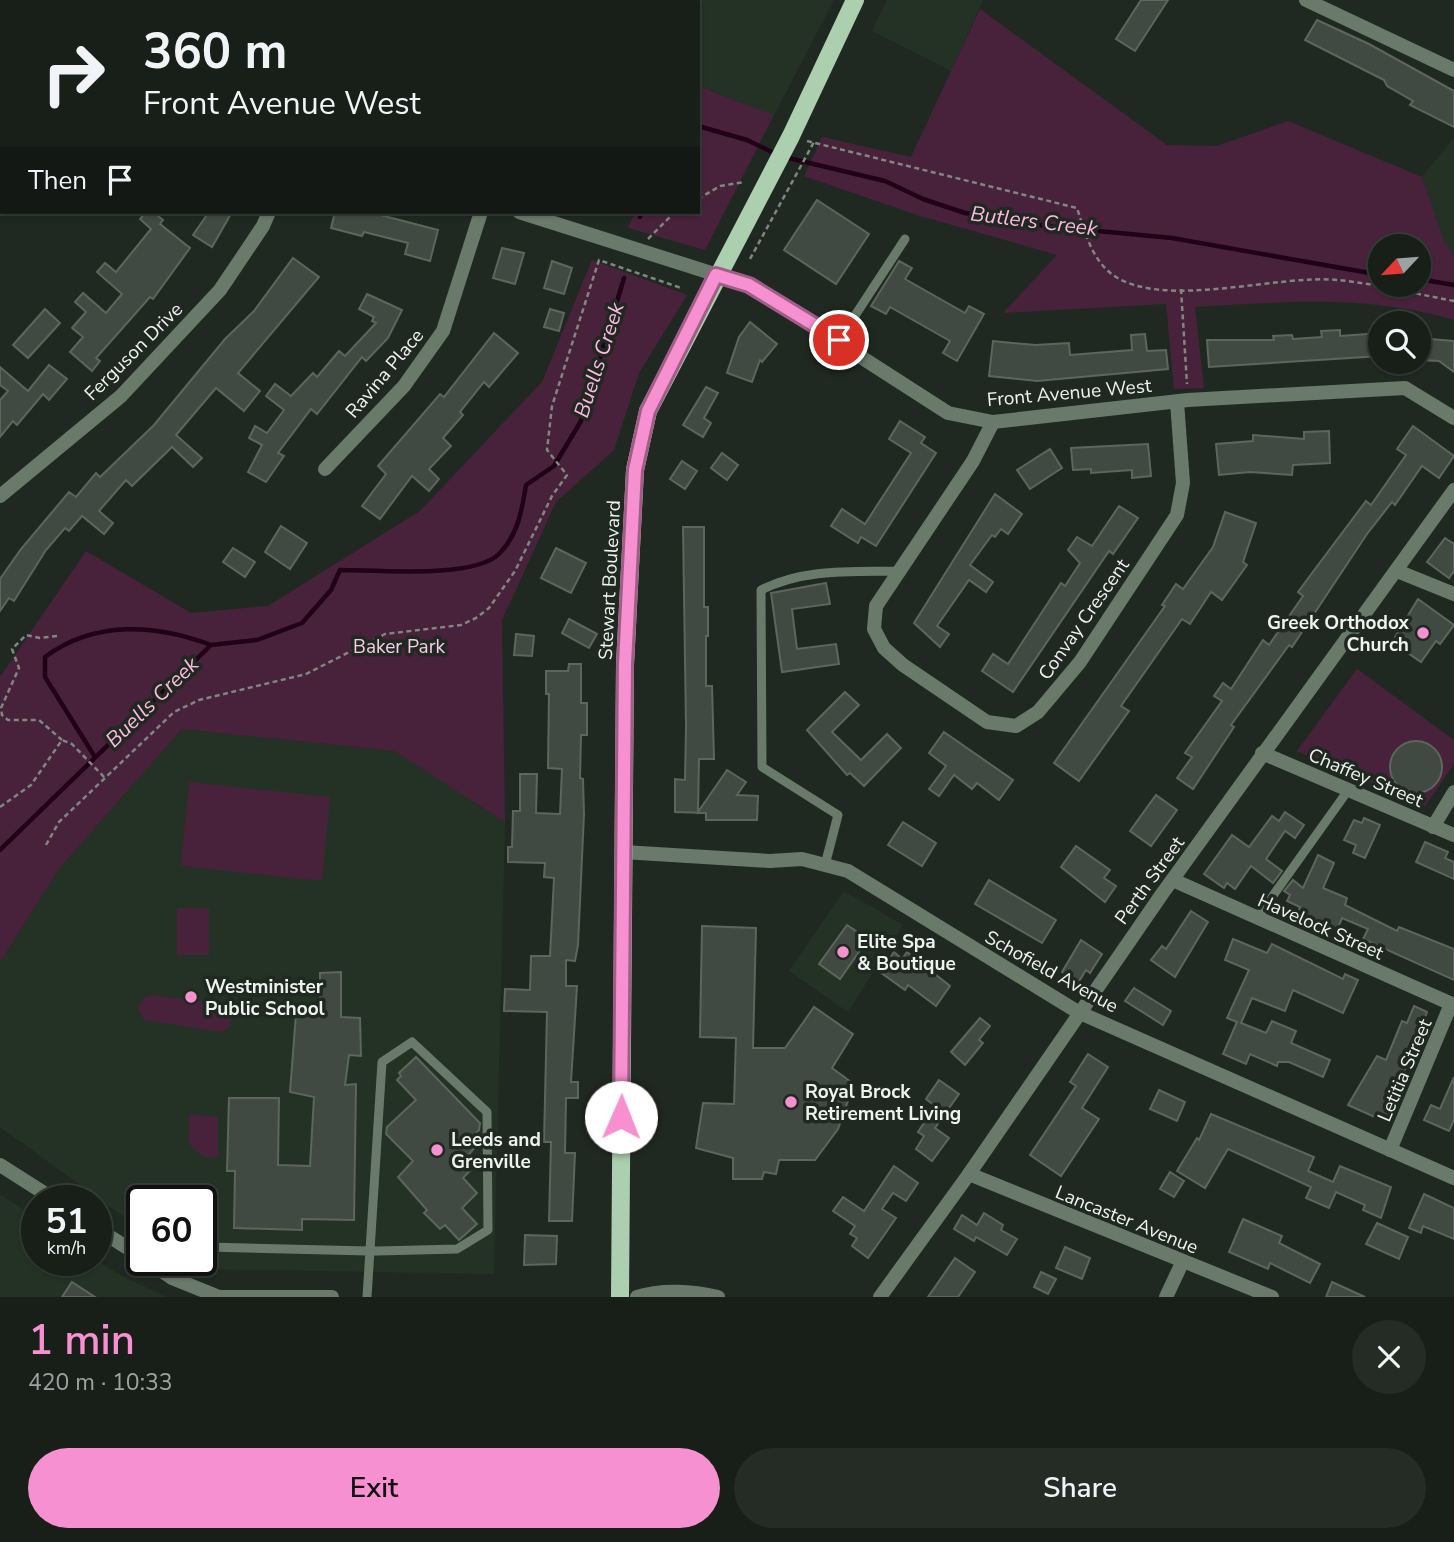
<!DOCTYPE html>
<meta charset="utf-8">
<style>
body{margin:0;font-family:"Nunito Sans",sans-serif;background:#252c26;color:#f1f3f6;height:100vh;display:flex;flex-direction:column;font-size:26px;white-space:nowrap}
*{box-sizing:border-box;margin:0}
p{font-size:23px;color:#9fa2a2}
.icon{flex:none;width:38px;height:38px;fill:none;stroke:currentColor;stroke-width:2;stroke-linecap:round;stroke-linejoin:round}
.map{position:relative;height:1297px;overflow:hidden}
.side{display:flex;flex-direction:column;background:#181f19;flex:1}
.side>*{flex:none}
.hud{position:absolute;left:0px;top:0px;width:700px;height:214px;box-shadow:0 2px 5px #0004,0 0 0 2px #363d38;background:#181f19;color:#f1f3f6;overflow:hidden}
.needle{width:46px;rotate:244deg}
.buttons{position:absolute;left:1368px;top:234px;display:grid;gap:14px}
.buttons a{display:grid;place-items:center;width:63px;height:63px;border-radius:50%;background:#181f19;box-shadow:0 2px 5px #0004,0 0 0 2px #363d38;font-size:35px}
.speed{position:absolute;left:21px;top:1185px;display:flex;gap:14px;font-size:35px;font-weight:700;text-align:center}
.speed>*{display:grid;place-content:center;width:91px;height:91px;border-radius:50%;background:#181f19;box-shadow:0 2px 5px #0004,0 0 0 2px #363d38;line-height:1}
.speed small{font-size:18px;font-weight:400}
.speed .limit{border:4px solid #111;border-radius:10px;background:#fff;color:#111}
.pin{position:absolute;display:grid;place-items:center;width:60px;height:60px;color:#fff;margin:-30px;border:4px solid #fff;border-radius:50%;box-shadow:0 2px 7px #0007}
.me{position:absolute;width:77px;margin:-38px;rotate:1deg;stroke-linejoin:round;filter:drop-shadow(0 0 5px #0008)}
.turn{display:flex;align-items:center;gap:24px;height:147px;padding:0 28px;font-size:32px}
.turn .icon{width:91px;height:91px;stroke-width:2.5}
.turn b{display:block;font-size:49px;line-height:60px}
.then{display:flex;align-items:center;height:66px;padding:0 28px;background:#0003;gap:14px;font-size:26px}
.round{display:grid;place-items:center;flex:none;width:74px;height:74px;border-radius:37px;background:#252c26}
.headline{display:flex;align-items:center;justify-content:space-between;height:119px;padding:0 28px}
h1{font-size:42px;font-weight:600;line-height:52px;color:#f690d0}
.cta{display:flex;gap:14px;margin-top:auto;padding:14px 28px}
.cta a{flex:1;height:80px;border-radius:42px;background:#f690d0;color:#111;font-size:28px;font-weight:600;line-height:80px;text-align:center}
.cta a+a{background:#252c26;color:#f1f3f6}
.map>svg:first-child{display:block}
</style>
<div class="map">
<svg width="1454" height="1297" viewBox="0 0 1454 1297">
<rect width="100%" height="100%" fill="#202921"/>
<g fill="#243225">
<polygon points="536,0 834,0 774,115 698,86 698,2"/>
<polygon points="887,0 983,0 951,71 872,31"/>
<polygon points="1454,138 1454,255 1445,244 1422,177"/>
<polygon points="182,729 394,751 505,822 494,1274 204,1269 189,1260 201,1260 201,1200 142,1200 142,1230 0,1127 0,962 59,869"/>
<polygon points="844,891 903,925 848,1012 789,971"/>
<polygon points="0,1194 37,1219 37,1260 96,1260 118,1274 166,1297 0,1297"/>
</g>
<g fill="#48223a" fill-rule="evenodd">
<path d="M980,9L1167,145L1217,146L1288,121L1422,177L1445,244L1454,255V320C1364,294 1287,302 1195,307L1204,388L1174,389L1166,304L1003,313L1057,255L917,215L804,176L822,137L911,157ZM1381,247H1419V285H1381Z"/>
<polygon points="698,86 774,115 705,250 628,228 635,212 698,212"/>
<polygon points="592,260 687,295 639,373 614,450 556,502 502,620 505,822 394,751 182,729 59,869 0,962 0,677 86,551 191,613 268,606 420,511 542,382"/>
<polygon points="1357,669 1454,740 1454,764 1425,806 1297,751"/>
<polygon points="189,782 330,797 322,881 181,866"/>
<rect x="177" y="908" width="32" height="47"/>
<polygon points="153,995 230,1006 231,1026 221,1032 144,1020 138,1007 144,998"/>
<polygon points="189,1114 218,1117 218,1158 203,1157 189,1144"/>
</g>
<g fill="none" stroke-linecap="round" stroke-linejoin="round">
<g stroke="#200116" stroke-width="4.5">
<polyline points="341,0 348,2"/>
<polyline points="698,126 747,140 776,154"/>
<polyline points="784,157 885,181 923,199 965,213 1045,226 1172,238 1381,275"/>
<polyline points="640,217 642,212"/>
<polyline points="1419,279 1454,285"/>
<path d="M95,757L45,677V657C95,620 156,624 211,645"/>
<path d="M0,850L211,645L257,640L302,623L331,590L340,570C376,570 473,579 499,554C518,535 522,510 526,485L554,466L581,421L624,278"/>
</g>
</g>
<g fill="#414a42" stroke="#5c665c" stroke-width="2">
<polygon points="1141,0 1168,0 1135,51 1116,39"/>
<polygon points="1317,20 1369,44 1454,91 1454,127 1410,105 1413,101 1387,86 1384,80 1305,40"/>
<polygon points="817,200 869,234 836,284 784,250"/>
<polygon points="146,212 153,212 163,220 160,224 190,248 153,299 150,297 96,358 100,361 92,371 70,352 83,337 72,328 86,312 75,302 83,293 106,313 122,294 97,272 105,263 116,272 151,229 140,219"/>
<polygon points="209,212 232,212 212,247 193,235"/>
<polygon points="335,212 369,212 438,230 430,261 405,254 408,243 364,232 362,236 331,228"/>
<polygon points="502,248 524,253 515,284 493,278"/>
<polygon points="293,258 319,277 238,373 260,391 244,411 216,388 176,435 202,458 193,467 172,447 132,486 126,480 99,511 113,523 104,534 82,516 69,531 65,528 46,550 14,601 9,598 0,611 0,579 21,549 69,492 76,497 96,473 100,477 154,425 225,339 254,311"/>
<polygon points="552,261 572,268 564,294 544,288"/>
<polygon points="899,261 912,268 905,279 965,313 969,306 984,314 957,361 943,353 950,341 890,307 886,314 871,306"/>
<polygon points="367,294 402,310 388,338 366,361 362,357 317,414 311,409 278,453 284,456 266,482 248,472 262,445 249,438 255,426 267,433 284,410 266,396 275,384 291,396 313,373 317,377 339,351 345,356 376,323 372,321 374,317 359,309"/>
<polygon points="45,309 60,323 28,358 13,345"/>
<polygon points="550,309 564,313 559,331 544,327"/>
<polygon points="750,322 777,344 762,362 760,360 752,382 727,373 739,337"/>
<polygon points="1340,330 1340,336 1381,333 1381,356 1209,367 1207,340 1274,340 1273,336 1292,335 1293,339 1322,337 1321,331"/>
<polygon points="494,333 518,353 489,387 484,382 460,412 463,415 443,438 451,446 429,469 439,479 429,491 412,476 380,519 362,506 386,474 378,466 440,394 444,397"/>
<polygon points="1145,334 1147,351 1166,350 1168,369 1037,381 989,376 993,341 1035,345 1069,343 1070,355 1132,350 1131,335"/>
<polygon points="1419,338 1454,341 1454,372 1439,361 1419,360"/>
<polygon points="49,365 67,379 49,400 43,394 17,425 13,421 0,437 0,400 8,391 0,385 0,367 28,391"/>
<polygon points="706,387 718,393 704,418 711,423 703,437 683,425"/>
<polygon points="900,421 925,437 921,443 936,453 876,546 861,537 858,543 831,526 842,509 865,524 911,453 889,439"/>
<polygon points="1413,426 1454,456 1439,478 1422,466 1395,505 1392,502 1367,534 1292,647 1289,645 1231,725 1234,727 1193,789 1177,778 1192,757 1185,753 1222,701 1214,696 1223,683 1231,689 1263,640 1269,645 1303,596 1298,592 1315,569 1366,501 1371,505 1406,455 1397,449"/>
<polygon points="1329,431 1330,463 1293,465 1292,475 1250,472 1219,475 1216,444 1253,441 1253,435 1304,439 1304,432"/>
<polygon points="1148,444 1151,476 1132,478 1132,470 1091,473 1091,469 1073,470 1071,448"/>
<polygon points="1050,449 1062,468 1030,489 1017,470"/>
<polygon points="722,453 738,465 727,480 711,468"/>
<polygon points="682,461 697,471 685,489 670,479"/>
<polygon points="995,494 1022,514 1008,534 1001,529 995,537 992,535 970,565 993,582 986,592 969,580 937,626 949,634 940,647 914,623"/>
<polygon points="1119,506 1138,518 1113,554 1109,551 1013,692 982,671 993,654 1008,664 1061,583 1065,586 1080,563 1068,550 1077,537 1092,546"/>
<polygon points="1225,512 1256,523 1243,562 1247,565 1222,600 1211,592 1190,624 1182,619 1121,706 1129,711 1079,781 1054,763 1165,606 1162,605 1176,584 1183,589 1213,547"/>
<polygon points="281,526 307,543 290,569 265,552"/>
<polygon points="683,527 704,527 704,607 708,607 708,636 706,636 706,686 712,686 714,759 699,759 698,812 727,770 746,782 737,795 758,796 757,820 706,820 706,813 675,812 675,779 685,780 686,726"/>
<polygon points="1445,538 1454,544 1454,571 1449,578 1427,562"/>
<polygon points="233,548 255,562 245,577 223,562"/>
<polygon points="556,548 586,563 571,593 541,578"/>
<polygon points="826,583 830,604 792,609 797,649 836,644 839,664 782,672 771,593"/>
<polygon points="1418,599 1454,625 1440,644 1436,641 1421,662 1392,642"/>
<polygon points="569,619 597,634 589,648 562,633"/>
<polygon points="516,634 534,636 532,656 514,655"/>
<polygon points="569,664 581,664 581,703 587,703 587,735 581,735 580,778 583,779 584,814 578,945 575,961 566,960 566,986 577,986 571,1082 578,1082 578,1098 566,1098 565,1153 575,1153 572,1221 549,1221 551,1142 544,1142 547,1012 504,1011 505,989 530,990 531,956 550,956 554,878 544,877 545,863 508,862 508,847 512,847 513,811 520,811 520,774 537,774 536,813 560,814 562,769 548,768 549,694 546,694 546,671 568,671"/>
<polygon points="845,692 859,705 832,732 861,760 887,734 901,748 864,786 850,773 847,775 807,730"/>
<polygon points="944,732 1013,780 999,800 977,783 972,789 954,775 939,796 929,789 946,766 929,753"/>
<circle cx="1416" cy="767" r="26"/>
<polygon points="1156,795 1177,810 1151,846 1130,831"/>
<polygon points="1285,812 1304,825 1295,838 1285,831 1266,859 1282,871 1273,883 1251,866 1235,889 1227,883 1224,888 1204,874 1232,835 1249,847 1272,816 1279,821"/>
<polygon points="1364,818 1380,825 1365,858 1353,853 1356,845 1344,840 1354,820 1362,823"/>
<polygon points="903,822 936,843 922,866 888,845"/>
<polygon points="1425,842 1448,852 1445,858 1454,862 1454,879 1416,862"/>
<polygon points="1076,846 1110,870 1104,878 1116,886 1105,902 1061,867"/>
<polygon points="1318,855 1334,863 1323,888 1347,898 1345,905 1397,931 1399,927 1454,949 1454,980 1363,939 1368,929 1342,918 1337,930 1310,919 1309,922 1296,917 1300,907 1287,901 1290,895 1284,891 1293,880 1303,888"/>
<polygon points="989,880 1056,920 1042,943 975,904"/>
<polygon points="1191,911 1208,922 1175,977 1151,960 1162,946 1166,949"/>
<polygon points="847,925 868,939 840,979 819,964"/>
<polygon points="702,926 756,928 753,1048 785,1048 814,1007 853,1034 832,1068 854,1084 838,1129 815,1160 779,1160 776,1174 764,1172 762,1179 733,1179 733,1158 696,1148 703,1103 734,1104 736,1038 700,1037"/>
<polygon points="1233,939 1267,953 1272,944 1343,979 1345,974 1358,980 1343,1013 1293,990 1285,1011 1252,998 1241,1023 1266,1033 1272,1021 1296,1031 1291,1043 1330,1060 1323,1077 1289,1062 1278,1062 1277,1066 1250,1054 1246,1064 1223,1054 1237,1022 1227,1018 1249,970 1225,960"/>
<polygon points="1081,940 1102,954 1090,973 1086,970 1078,983 1062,972"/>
<polygon points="894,952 902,959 907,952 950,986 936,1006 908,985 905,990 880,972"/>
<polygon points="341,972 341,1017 360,1018 361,1056 349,1055 345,1085 356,1084 354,1220 302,1219 302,1230 234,1228 235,1171 227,1171 229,1098 279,1098 278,1165 310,1166 314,1097 290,1092 296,1014 320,1016 320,973"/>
<polygon points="1134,988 1171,1011 1163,1025 1125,1001"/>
<polygon points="1414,1006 1427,1012 1387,1117 1381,1114 1379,1119 1348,1105 1377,1056 1386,1060 1402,1021 1407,1023"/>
<polygon points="980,1018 990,1026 979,1040 983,1043 965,1065 951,1052"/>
<polygon points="1088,1054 1108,1067 1082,1108 1099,1119 1061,1176 1030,1155 1076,1086 1070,1082"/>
<polygon points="416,1057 480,1123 479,1130 470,1139 477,1145 469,1154 478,1162 463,1178 477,1193 462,1208 477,1224 459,1240 445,1225 440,1229 424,1213 427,1210 398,1177 413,1161 386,1134 387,1127 416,1100 397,1080 401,1076 399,1073"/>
<polygon points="1454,1077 1454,1120 1449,1131 1424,1120 1431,1105 1440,1109"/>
<polygon points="939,1080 959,1094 935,1128 949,1138 932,1161 916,1149 924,1136 918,1132 935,1106 926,1099"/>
<polygon points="1159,1090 1185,1102 1177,1121 1150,1109"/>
<polygon points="1211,1114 1314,1157 1308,1171 1333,1182 1340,1166 1391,1187 1381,1218 1363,1210 1365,1205 1336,1192 1329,1208 1306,1198 1311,1187 1228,1149 1205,1188 1177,1171 1197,1138 1199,1140"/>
<polygon points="894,1166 918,1183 906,1201 893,1193 882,1209 896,1218 868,1258 852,1246 857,1238 850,1234 855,1226 833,1211 843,1197 864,1211"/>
<polygon points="1170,1172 1184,1181 1174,1197 1160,1189"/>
<polygon points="1424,1194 1454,1208 1454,1239 1423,1226 1421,1233 1409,1228"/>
<polygon points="984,1213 1003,1225 1001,1230 1017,1239 1007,1255 976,1237 974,1241 954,1229 962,1215 977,1225"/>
<polygon points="1243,1219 1282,1236 1279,1243 1320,1264 1310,1283 1270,1263 1268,1269 1229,1252"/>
<polygon points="1377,1223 1408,1237 1399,1259 1366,1244"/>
<polygon points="525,1235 557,1236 556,1264 524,1265"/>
<polygon points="1065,1247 1090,1258 1082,1279 1056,1268"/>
<polygon points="955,1258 975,1272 958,1297 928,1297"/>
<polygon points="1041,1272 1056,1279 1048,1294 1034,1287"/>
<polygon points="72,1282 95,1297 62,1297"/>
<polygon points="1332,1282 1365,1297 1326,1297"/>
</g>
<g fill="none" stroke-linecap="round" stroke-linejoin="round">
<g stroke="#7f8780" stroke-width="2.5" stroke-dasharray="5 3.5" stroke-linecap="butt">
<path d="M807,141L1077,208C1085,232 1092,262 1116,277C1168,309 1278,274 1338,280C1377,284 1416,294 1454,301"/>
<polyline points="698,199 720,186 744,182"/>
<polyline points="648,239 675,212"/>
<polyline points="750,259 814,142"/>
<polyline points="1181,289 1187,384"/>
<polyline points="57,636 40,638 26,635 12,649 19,668 1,708 2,715 8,720 39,720 62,740"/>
<polyline points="0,807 31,785 62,740 72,744 105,778"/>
<polyline points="46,845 59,822 174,712 199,700 306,674 385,634 461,625 476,618 489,608 515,571 552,496 567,475 547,450 552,406 599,260 681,288"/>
</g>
<g stroke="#697a6b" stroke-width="9">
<polyline points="69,2 70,0"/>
<polyline points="839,340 905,239"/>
<path d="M825,865L838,815L762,767L761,590C805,568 852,572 900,571"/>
<polyline points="1257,918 1349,789"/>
<polyline points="201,1251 207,1247 369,1251 378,1251 457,1249 488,1230 487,1112 412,1042 382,1062 367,1297"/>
<polyline points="167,1274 188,1260"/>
</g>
<g stroke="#697a6b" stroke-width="14">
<polyline points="1306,0 1454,70"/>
<polyline points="0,55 2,56"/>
<polyline points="519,212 749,285 948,413 993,422 1188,400 1405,388 1454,418"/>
<polyline points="993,422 973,461 876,606 874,629 884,648 903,665 987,722 1016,726 1038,712 1080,662 1177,515 1183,483 1177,402"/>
<polyline points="325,469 404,386 443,331 481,212"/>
<polyline points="0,496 121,396 220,290 263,226 269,212"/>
<polyline points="1397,571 1454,594"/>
<polyline points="1262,753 1454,835"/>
<polyline points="1433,827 1454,792"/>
<polyline points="623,852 770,861 802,859 848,871 1078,1012 1454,1178"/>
<polyline points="1173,880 1454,1005"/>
<polyline points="1390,1150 1451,1004"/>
<polyline points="969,1174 1272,1297"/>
<polyline points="1166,1297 1182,1263"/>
</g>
<g stroke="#697a6b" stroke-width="14">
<polyline points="0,1165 55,1200"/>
<polyline points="96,1228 142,1257"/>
<polyline points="146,1260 172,1278 219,1297 332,1297"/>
<path d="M637,1297C661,1289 693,1291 718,1297"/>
<polyline points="880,1297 969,1174 1162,894 1454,490"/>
</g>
<polyline stroke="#accfaf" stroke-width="18" points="620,1297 625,665 635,470 648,411 791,136 855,0"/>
<g stroke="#bdc4be" stroke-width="4.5" stroke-dasharray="12 12" stroke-linecap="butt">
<polyline points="163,2 164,0"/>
<polyline points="0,211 2,209"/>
</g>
</g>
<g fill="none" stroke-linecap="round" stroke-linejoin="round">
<g stroke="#a05e87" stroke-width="18">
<polyline id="route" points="621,1117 625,664 635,470 648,411 716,275 749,285 839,340"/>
</g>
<use href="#route" stroke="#f690d0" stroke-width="12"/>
</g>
<g fill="#f690d0" stroke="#202921" stroke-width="2.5">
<circle cx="1423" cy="633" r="7"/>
<circle cx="843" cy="952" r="7"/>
<circle cx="191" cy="997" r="7"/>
<circle cx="791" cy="1102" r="7"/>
<circle cx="437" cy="1150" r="7"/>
</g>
<g text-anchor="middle" stroke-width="7" stroke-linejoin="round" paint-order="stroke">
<g font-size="19" fill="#edf3ee" stroke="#202921">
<text transform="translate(133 351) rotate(-45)" y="7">Ferguson Drive</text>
<text transform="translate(384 373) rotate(-50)" y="7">Ravina Place</text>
<text transform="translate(1069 392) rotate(-5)" y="7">Front Avenue West</text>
<text transform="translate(609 580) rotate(-87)" y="7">Stewart Boulevard</text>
<text transform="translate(1083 619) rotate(-55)" y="7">Convay Crescent</text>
<text transform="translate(1366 777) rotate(23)" y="7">Chaffey Street</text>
<text transform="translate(1149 880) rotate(-54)" y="7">Perth Street</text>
<text transform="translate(1321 926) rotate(24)" y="7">Havelock Street</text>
<text transform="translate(1052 971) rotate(29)" y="7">Schofield Avenue</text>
<text transform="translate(1404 1070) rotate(-67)" y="7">Letitia Street</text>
<text transform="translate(1127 1219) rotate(22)" y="7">Lancaster Avenue</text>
</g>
<g font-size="19" font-weight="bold" fill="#edf3ee" stroke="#202921" text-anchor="start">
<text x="1409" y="629" text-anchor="end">Greek Orthodox<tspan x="1409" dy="22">Church</tspan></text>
<text x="857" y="948">Elite Spa<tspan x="857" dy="22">&amp; Boutique</tspan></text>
<text x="205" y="993">Westminister<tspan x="205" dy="22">Public School</tspan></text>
<text x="805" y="1098">Royal Brock<tspan x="805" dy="22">Retirement Living</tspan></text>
<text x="451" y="1146">Leeds and<tspan x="451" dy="22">Grenville</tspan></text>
</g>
<g font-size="19" fill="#f7cce5" stroke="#202921">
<text x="399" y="653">Baker Park</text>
</g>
<g font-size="21" font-style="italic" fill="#ffb8e2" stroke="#202921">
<text transform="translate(1034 221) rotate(7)" y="7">Butlers Creek</text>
<text transform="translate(599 360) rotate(-72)" y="7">Buells Creek</text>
<text transform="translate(152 702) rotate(-44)" y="7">Buells Creek</text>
</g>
</g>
</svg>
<div class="buttons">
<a><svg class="needle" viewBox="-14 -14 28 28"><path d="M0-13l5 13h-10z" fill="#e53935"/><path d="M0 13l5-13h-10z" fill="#9fa2a2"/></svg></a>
<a><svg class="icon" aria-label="search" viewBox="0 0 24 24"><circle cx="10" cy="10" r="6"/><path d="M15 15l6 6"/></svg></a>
</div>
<div class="speed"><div>51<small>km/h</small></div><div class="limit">60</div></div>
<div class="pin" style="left:839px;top:340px;background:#d93025"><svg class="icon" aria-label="arrive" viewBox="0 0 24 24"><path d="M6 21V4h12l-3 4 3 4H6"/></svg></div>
<svg class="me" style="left:621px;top:1117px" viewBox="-20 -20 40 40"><circle r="19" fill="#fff"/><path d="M0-13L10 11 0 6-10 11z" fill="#f690d0"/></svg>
<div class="hud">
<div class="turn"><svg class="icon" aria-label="right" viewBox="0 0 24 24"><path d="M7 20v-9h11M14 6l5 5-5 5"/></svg><div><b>360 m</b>Front Avenue West</div></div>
<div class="then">Then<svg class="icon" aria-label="arrive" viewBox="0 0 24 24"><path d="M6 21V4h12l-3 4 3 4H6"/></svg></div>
</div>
</div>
<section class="side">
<div class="headline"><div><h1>1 min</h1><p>420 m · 10:33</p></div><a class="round"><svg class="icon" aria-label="close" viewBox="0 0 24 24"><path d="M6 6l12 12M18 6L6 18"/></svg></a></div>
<div class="cta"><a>Exit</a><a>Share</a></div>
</section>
